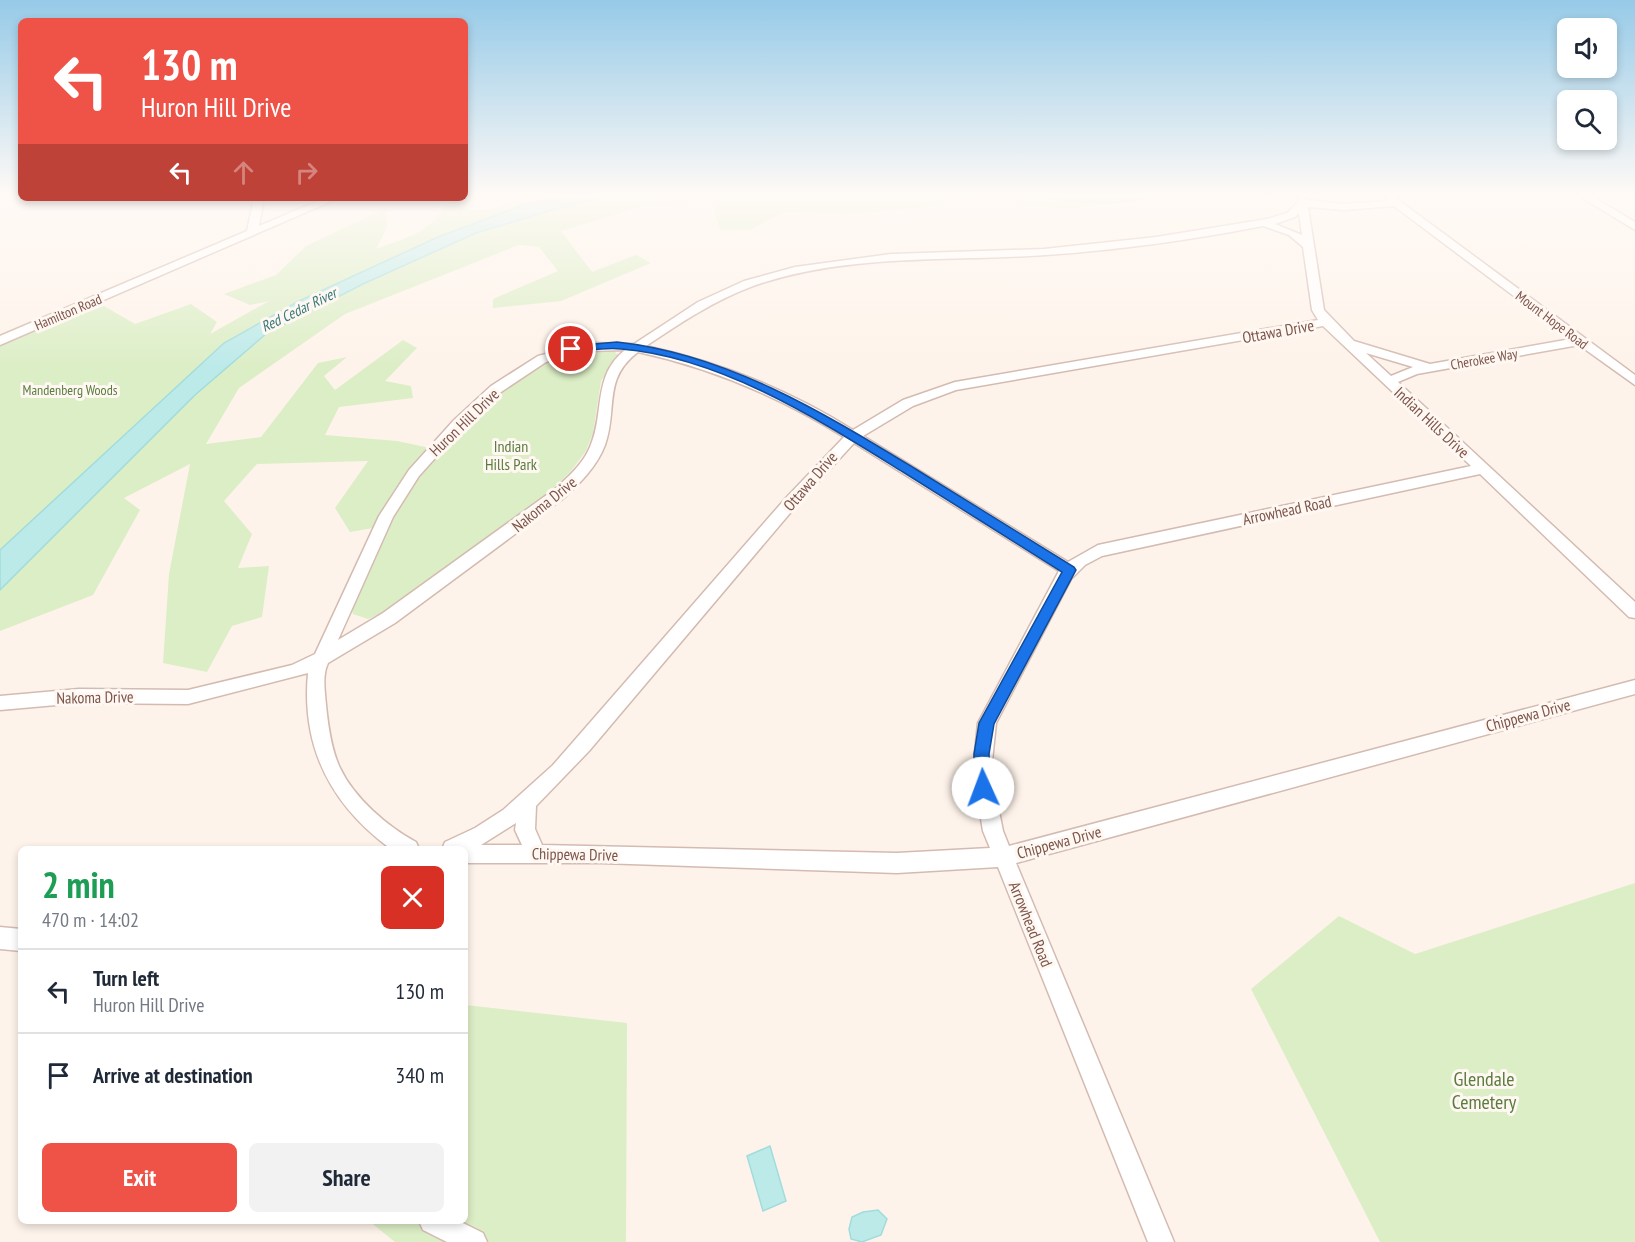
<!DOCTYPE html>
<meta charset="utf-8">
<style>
body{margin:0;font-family:"PT Sans Narrow",sans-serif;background:#f2f2f3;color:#1f2937;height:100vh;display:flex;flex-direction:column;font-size:22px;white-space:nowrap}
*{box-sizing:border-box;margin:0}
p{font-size:20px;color:#747a83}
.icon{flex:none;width:33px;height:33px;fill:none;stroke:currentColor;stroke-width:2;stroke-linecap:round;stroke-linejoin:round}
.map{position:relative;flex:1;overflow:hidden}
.panel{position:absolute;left:18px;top:846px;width:450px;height:378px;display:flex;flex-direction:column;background:#fff;border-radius:9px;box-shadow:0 3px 9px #0003}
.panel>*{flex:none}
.top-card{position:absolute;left:18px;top:18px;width:450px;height:183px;border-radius:9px;box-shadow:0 3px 9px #0003;background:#ef5348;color:#fff;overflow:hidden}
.fabs{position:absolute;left:1557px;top:18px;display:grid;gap:12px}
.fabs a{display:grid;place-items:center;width:60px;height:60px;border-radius:9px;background:#fff;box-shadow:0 3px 9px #0003;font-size:30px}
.pin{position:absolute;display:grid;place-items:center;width:51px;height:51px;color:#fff;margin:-26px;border:3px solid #fff;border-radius:50%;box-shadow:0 2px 6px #0007}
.me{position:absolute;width:66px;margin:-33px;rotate:358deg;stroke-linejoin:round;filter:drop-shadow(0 0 4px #0008)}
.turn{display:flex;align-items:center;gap:21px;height:126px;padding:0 24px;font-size:27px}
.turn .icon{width:78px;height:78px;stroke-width:2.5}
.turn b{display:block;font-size:42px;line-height:51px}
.lanes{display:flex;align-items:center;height:57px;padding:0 24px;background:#0003;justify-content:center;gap:30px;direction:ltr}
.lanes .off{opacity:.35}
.round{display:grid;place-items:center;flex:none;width:63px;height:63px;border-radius:9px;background:#f2f2f3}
.head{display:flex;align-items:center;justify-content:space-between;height:102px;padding:0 24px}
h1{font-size:36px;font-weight:600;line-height:45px;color:#1e9e55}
.primary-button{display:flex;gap:12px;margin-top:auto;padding:12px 24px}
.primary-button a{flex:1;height:69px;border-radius:9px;background:#ef5348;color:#fff;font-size:24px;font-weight:600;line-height:69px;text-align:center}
.primary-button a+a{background:#f2f2f3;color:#1f2937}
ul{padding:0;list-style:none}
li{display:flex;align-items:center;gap:18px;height:84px;padding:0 24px;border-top:2px solid #e0e1e3}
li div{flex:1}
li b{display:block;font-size:22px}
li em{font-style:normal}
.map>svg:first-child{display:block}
</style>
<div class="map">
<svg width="1635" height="1242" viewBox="0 0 1635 1242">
<rect width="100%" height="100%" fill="#fef3ea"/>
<g fill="#dceec6">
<path d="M465,194H469L466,209H494L517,200L529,203L438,237L299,301L224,343L0,550V344L88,306L93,310L104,306L135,324L191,304L217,322L210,334L269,301L250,305L224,294L276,275L306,246L386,208L387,227L376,249C411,236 432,233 449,198H465Z"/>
<polygon points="622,194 1020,194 1100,205 1067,209 970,200 918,208 848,214 785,211 750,230 720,230 712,202 641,207 561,231 592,272 636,255 651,263 561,301 493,308 493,299 558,271 539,247 519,245 345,314 239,388 206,444 261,437 318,363 347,357 324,376 335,390 403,340 417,348 385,381 411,386 413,398 339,407 325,435 397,441 430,448 373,528 350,532 335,508 368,461 257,464 224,501 252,534 238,568 269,566 262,617 232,626 207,672 163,663 169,574 190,464 124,498 140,510 93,595 0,631 0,590 195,395 267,333 363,284 476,233 559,208"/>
<path d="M614,350L618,356L601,381L593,433L586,451L571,471L540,502L387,611L368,619L353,614L351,608C366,577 379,543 396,513C426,461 491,386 547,362C569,353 591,351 614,350Z"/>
<polygon points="1635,883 1635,1242 1380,1242 1251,989 1339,916 1415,954"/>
<polygon points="465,1005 627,1023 626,1242 395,1242 369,1221 465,1221"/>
</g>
<g fill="#bceae9" stroke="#a1dcdc" stroke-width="1.5">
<polygon points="574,194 622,194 559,208 476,233 363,284 267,333 195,395 0,590 0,550 224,343 299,301 438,237 529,203"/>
<path d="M1020,194H1165C1113,208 1072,203 1020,194Z"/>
<polygon points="770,1146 786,1201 763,1211 747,1156"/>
<polygon points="878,1210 887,1219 881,1235 862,1242 851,1239 849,1229 852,1217 863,1212"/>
</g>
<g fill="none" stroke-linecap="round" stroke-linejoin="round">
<g stroke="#d4bbb1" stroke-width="3">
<g id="minor">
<polygon points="1576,194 1588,194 1635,222 1635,230"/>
<path d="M1302,195L1308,200L1344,204L1386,201L1385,196H1393L1635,375V385L1579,345L1417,374L1398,382L1635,602V618L1629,617L1480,474L1102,556L1085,565L1071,579L996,723L991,771L1003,831L1009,846L1635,680V694L1016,863L1174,1242H1148L998,867L897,873L600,863H465V849H442L445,842L475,828L503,810L553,765L785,499L844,437C780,397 712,368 638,352C602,379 618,409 605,445C597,466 581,482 565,497L395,623L328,663C322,675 325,692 326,705C328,725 331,749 340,768C354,798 388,827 416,842L419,849H391C331,805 301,748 308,673L188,704L79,703L0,710V696L79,689L188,690L292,665L315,654L379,516L409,470L454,420L491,386L538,356L588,343L634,344L698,302L744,281L795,267L891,254L1044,249L1156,237L1267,219L1287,213L1297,203L1298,196ZM1394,206L1571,339L1430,364L1354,341L1324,310L1308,207L1344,210ZM1299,213L1302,235L1275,224L1295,217ZM1263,226L1289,235L1303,247L1312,310L1318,320L955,382L903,400L853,430C789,390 720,362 646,346C680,323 715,300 753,286C847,253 948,262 1046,255C1119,250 1191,240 1263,226ZM1323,326L1471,466L1098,545L1068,562L863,436L913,406L956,390ZM625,350C592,376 605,413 590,447C583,464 568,477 555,489L383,613L338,640L393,517L419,476L464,426L501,392L546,362L588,351ZM1366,353L1413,367L1391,376ZM854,443L1059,571L978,723L973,771L983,831L990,848L897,853L542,845L535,829L536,806L589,751L796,506ZM516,823L515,830L522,845H481Z"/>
<polygon points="254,198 264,198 259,226 325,198 339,198 0,345 0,336 247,231"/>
<polygon points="0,927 21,929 21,951 0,949"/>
<polygon points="419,1221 459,1221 483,1233 487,1242 447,1242 423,1230"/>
</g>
</g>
<use href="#minor" fill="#fff" fill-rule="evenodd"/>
</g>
<linearGradient id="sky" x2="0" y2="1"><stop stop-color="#96cae8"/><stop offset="0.53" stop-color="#fffaf6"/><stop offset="1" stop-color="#fffaf6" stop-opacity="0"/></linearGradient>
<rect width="1635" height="368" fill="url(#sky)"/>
<path fill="#1a73e8" stroke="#114b97" stroke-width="1.5" d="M617,342C727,354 822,412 914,468C967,501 1020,534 1074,567L1076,570L994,724L989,754L991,788L988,793H977L975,788L974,754L979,723L1062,572C1009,539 956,505 903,472C819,420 721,357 621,349C605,347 587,351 571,352L566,349L571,346Z"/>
<g text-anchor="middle" stroke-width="6" stroke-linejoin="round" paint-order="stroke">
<g font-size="14" fill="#7c544a" stroke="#fff8f2">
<text transform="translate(68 312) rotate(-23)" y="5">Hamilton Road</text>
<text transform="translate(1552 320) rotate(37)" y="5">Mount Hope Road</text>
<text transform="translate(1484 359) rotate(-10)" y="5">Cherokee Way</text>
</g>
<g font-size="14" fill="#5a7c3e" stroke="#fff8f2">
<text x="70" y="395">Mandenberg Woods</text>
</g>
<g font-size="15" font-style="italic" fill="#397979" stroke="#fff8f2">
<text transform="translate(299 310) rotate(-26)" y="5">Red Cedar River</text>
</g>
<g font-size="16" fill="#7c544a" stroke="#fff8f2">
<text transform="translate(1278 331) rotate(-10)" y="6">Ottawa Drive</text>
<text transform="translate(464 422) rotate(-44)" y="6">Huron Hill Drive</text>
<text transform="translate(1432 422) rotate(43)" y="6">Indian Hills Drive</text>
<text transform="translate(810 481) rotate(-49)" y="6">Ottawa Drive</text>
<text transform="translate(544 504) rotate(-39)" y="6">Nakoma Drive</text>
<text transform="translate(1287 510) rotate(-12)" y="6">Arrowhead Road</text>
<text transform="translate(95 697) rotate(-1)" y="6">Nakoma Drive</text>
<text transform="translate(1528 715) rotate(-15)" y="6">Chippewa Drive</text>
<text transform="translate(1059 842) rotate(-15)" y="6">Chippewa Drive</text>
<text transform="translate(575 854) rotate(1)" y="6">Chippewa Drive</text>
<text transform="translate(1031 924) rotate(68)" y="6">Arrowhead Road</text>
</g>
<g font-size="16" fill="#5a7c3e" stroke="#fff8f2">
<text x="511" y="452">Indian<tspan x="511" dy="18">Hills Park</tspan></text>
</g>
<g font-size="20" fill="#5a7c3e" stroke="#fff8f2">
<text x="1484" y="1086">Glendale<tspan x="1484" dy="23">Cemetery</tspan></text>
</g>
</g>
</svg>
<div class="fabs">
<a><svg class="icon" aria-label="sound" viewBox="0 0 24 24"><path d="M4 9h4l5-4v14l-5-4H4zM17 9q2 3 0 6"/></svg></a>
<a><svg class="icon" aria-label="search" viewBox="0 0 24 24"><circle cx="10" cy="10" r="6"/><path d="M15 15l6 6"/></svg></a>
</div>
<div class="pin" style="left:571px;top:349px;background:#d93025"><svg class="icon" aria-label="arrive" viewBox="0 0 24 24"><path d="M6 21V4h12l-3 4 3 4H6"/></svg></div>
<svg class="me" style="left:983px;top:788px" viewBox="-20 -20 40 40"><circle r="19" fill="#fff"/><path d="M0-13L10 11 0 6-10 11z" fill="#1a73e8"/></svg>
<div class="top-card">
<div class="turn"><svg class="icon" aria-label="left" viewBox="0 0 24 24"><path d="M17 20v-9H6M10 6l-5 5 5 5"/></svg><div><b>130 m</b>Huron Hill Drive</div></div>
<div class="lanes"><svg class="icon" aria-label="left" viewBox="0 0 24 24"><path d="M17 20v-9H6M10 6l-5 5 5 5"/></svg><svg class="icon off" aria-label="ahead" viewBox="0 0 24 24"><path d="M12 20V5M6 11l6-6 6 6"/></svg><svg class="icon off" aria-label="right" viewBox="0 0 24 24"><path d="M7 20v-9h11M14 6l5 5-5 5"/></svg></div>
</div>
<section class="panel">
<div class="head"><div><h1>2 min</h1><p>470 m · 14:02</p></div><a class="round" style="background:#d93025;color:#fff"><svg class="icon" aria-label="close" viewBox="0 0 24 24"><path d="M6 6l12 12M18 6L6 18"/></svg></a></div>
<ul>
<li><svg class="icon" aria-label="left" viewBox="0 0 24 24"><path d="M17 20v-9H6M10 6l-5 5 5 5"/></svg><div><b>Turn left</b><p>Huron Hill Drive</p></div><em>130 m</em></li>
<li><svg class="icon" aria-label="arrive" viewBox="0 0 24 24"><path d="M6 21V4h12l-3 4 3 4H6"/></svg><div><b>Arrive at destination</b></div><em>340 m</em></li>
</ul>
<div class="primary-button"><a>Exit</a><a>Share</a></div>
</section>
</div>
